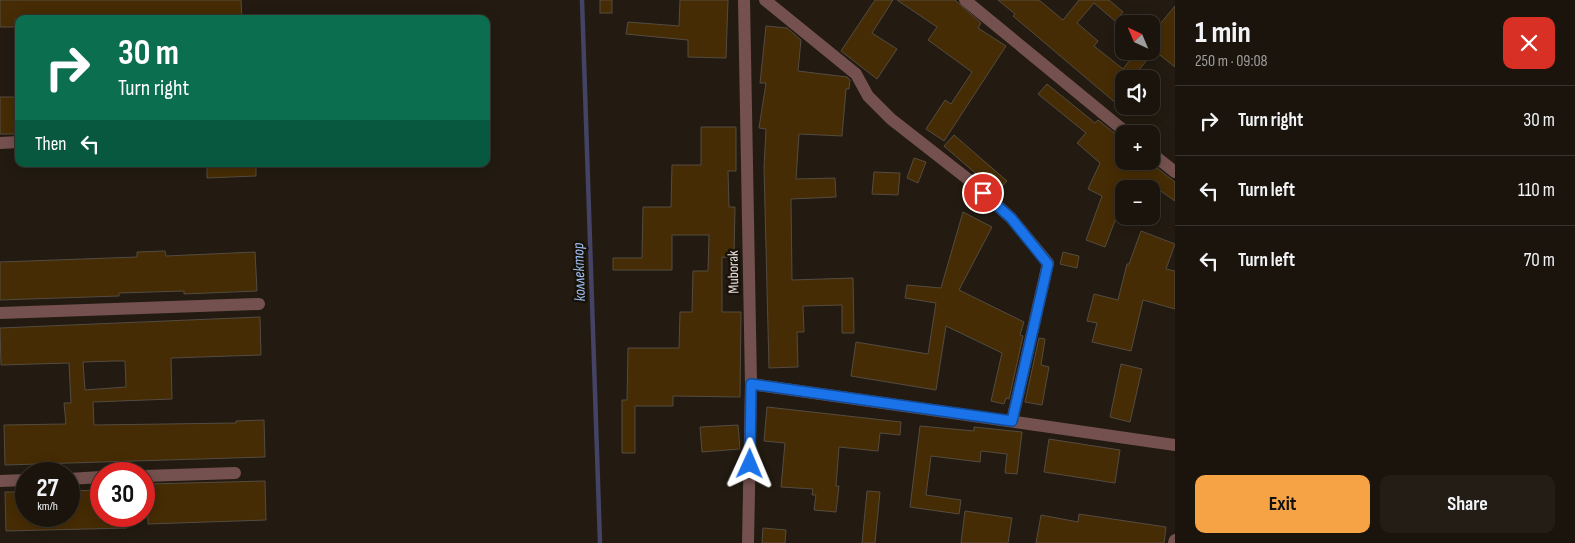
<!DOCTYPE html>
<meta charset="utf-8">
<style>
body{margin:0;font-family:"Sofia Sans Condensed",sans-serif;background:#231d16;color:#f1f3f6;height:100vh;display:flex;flex-direction:column;font-size:19px;white-space:nowrap}
*{box-sizing:border-box;margin:0}
p{font-size:16px;color:#9f9e9d}
.icon{flex:none;width:28px;height:28px;fill:none;stroke:currentColor;stroke-width:2;stroke-linecap:round;stroke-linejoin:round}
.map{position:relative;flex:1;overflow:hidden}
.side{display:flex;flex-direction:column;background:#1a140d;width:400px}
.side>*{flex:none}
.hud{position:absolute;left:15px;top:15px;width:475px;height:152px;border-radius:10px;box-shadow:0 2px 12px #0003,0 0 0 1px #38332e;background:#0b6e4f;color:#fff;overflow:hidden}
.needle{width:32px;rotate:316deg}
.buttons{position:absolute;left:1115px;top:15px;display:grid;gap:10px}
.buttons a{display:grid;place-items:center;width:45px;height:45px;border-radius:10px;background:#1a140d;box-shadow:0 2px 12px #0003,0 0 0 1px #38332e;font-size:25px}
.speed{position:absolute;left:15px;top:462px;display:flex;gap:10px;font-size:25px;font-weight:700;text-align:center}
.speed>*{display:grid;place-content:center;width:65px;height:65px;border-radius:50%;background:#1a140d;box-shadow:0 2px 12px #0003,0 0 0 1px #38332e;line-height:1}
.speed small{font-size:12px;font-weight:400}
.speed .limit{border:8px solid #d22;background:#fff;color:#111}
.pin{position:absolute;display:grid;place-items:center;width:42px;height:42px;color:#fff;margin:-21px;border:2px solid #fff;border-radius:50%;box-shadow:0 1px 5px #0007}
.me{position:absolute;width:55px;margin:-28px;rotate:1deg;stroke-linejoin:round;filter:drop-shadow(0 0 4px #0008)}
.turn{display:flex;align-items:center;gap:18px;height:105px;padding:0 20px;font-size:22px}
.turn .icon{width:65px;height:65px;stroke-width:2.5}
.turn b{display:block;font-size:35px;line-height:42px}
.then{display:flex;align-items:center;height:48px;padding:0 20px;background:#0003;gap:10px;font-size:19px}
.round{display:grid;place-items:center;flex:none;width:52px;height:52px;border-radius:10px;background:#231d16}
.overview{display:flex;align-items:center;justify-content:space-between;height:85px;padding:0 20px}
h1{font-size:30px;font-weight:700;line-height:38px}
.action{display:flex;gap:10px;margin-top:auto;padding:10px 20px}
.action a{flex:1;height:58px;border-radius:10px;background:#f5a345;color:#111;font-size:20px;font-weight:700;line-height:58px;text-align:center}
.action a+a{background:#231d16;color:#f1f3f6}
ul{padding:0;list-style:none}
li{display:flex;align-items:center;gap:15px;height:70px;padding:0 20px;border-top:1px solid #38332e}
li div{flex:1}
li b{display:block;font-size:19px}
li em{font-style:normal}
main{display:flex;flex:1;min-height:0}
.map>svg:first-child{display:block}
</style>
<main>
<div class="map">
<svg width="1175" height="543" viewBox="0 0 1175 543">
<rect width="100%" height="100%" fill="#231b11"/>
<g fill="none" stroke-linecap="round" stroke-linejoin="round">
<polyline stroke="#444265" stroke-width="4.5" points="582,0 600,543"/>
</g>
<g fill="#462c04" stroke="#544b40" fill-rule="evenodd">
<polygon points="0,0 241,0 242,19 15,19 15,27 0,27"/>
<rect x="600" y="0" width="12" height="13"/>
<polygon points="680,0 728,0 726,58 688,57 688,40 626,34 628,22 679,26"/>
<polygon points="875,0 893,0 872,33 897,49 877,79 841,51"/>
<polygon points="897,0 955,0 981,23 978,28 1006,46 944,141 926,129 945,100 951,104 972,72 928,40 937,27"/>
<polygon points="998,0 1039,0 1063,20 1079,0 1109,0 1123,12 1115,21 1094,3 1077,23 1098,41 1094,46 1123,69 1137,51 1154,51 1132,79 1124,79 1124,110 1013,16 1015,14"/>
<polygon points="1175,6 1175,67 1151,48 1151,35"/>
<polygon points="766,26 787,28 801,40 798,71 847,77 850,80 849,89 846,89 842,136 799,134 796,179 835,178 836,197 791,199 792,280 853,278 854,333 842,333 842,305 803,306 804,332 797,332 798,367 769,368 764,167 766,129 759,128 766,83 760,83"/>
<polygon points="1047,84 1095,123 1098,120 1124,141 1124,161 1148,161 1175,182 1175,201 1155,187 1153,189 1124,189 1124,206 1121,205 1105,247 1086,240 1102,196 1088,189 1100,163 1077,143 1086,133 1038,94"/>
<rect x="0" y="97" width="19" height="37"/>
<polygon points="701,127 736,127 736,171 728,171 729,207 735,207 734,258 722,257 722,312 741,312 740,397 673,396 673,406 635,406 635,453 622,453 622,400 627,400 628,348 679,348 680,312 692,312 693,271 708,271 709,235 672,235 672,270 613,270 613,258 642,258 643,207 671,207 672,165 701,165"/>
<polygon points="954,135 1007,181 997,192 944,146"/>
<polygon points="914,158 926,162 918,183 907,178"/>
<polygon points="207,164 256,164 256,176 207,178"/>
<polygon points="874,172 900,173 898,195 872,194"/>
<polygon points="963,212 992,227 959,290 1024,322 1020,335 1023,336 1009,399 1006,398 1004,404 991,401 1002,353 946,326 936,390 851,376 856,342 928,354 936,303 905,298 907,285 941,288"/>
<polygon points="1141,231 1175,244 1166,269 1175,271 1175,309 1143,300 1131,351 1092,342 1097,323 1087,321 1094,294 1118,300 1127,264 1129,264"/>
<polygon points="165,251 166,256 255,252 257,291 184,294 184,291 119,293 119,296 0,300 0,262 137,257 137,252"/>
<polygon points="1063,252 1079,256 1077,268 1060,264"/>
<path d="M260,317L261,355L171,358L172,399L93,402L94,425L236,423V421L264,420L265,457L5,465L4,425L66,424L64,403H71L69,363L1,365L0,328ZM113,361H125L126,387L85,390L83,362Z"/>
<polygon points="1039,338 1045,339 1041,365 1049,367 1042,405 1025,402"/>
<polygon points="1121,364 1142,369 1130,422 1110,417"/>
<polygon points="767,407 901,422 900,435 880,433 878,451 839,447 836,486 839,486 836,512 814,510 816,495 812,495 813,489 781,487 785,443 764,441"/>
<polygon points="738,425 740,449 702,452 700,427"/>
<polygon points="920,426 974,431 974,427 1022,432 1017,474 1005,473 1007,454 981,451 980,462 931,456 926,495 961,500 959,514 910,507"/>
<polygon points="1049,439 1120,450 1115,483 1044,472"/>
<polygon points="265,481 266,520 148,524 147,484"/>
<polygon points="101,490 101,516 127,516 127,528 6,531 5,492 26,492 26,516 69,516 69,491"/>
<polygon points="867,491 880,492 875,543 862,543"/>
<polygon points="965,511 1012,518 1008,543 961,543"/>
<polygon points="1079,514 1166,527 1164,543 1036,543 1041,515 1078,522"/>
<polygon points="763,528 786,530 785,543 762,543"/>
</g>
<g fill="none" stroke-linecap="round" stroke-linejoin="round">
<g stroke="#74514f" stroke-width="12">
<polyline points="744,0 751,384 748,543"/>
<polyline points="765,0 856,74 868,96 891,119 969,180 1011,218 1048,263 1012,421"/>
<polyline points="965,0 1128,134"/>
<polyline points="0,143 19,142"/>
<polyline points="1151,153 1175,172"/>
<polyline points="0,313 259,304"/>
<polyline points="751,384 1175,445"/>
<polyline points="144,476 235,473"/>
<polyline points="69,479 101,477"/>
<polyline points="0,481 26,480"/>
<polyline points="1174,543 1175,540"/>
</g>
</g>
<g fill="none" stroke-linecap="round" stroke-linejoin="round">
<g stroke="#114b97" stroke-width="12">
<polyline id="route" points="750,464 751,384 1012,421 1048,264 1011,218 983,193"/>
</g>
<use href="#route" stroke="#1a73e8" stroke-width="9"/>
</g>
<g text-anchor="middle" stroke-width="5" stroke-linejoin="round" paint-order="stroke">
<g font-size="15" fill="#e2ddd6" stroke="#191209">
<text transform="translate(733 272) rotate(-91)" y="5">Muborak</text>
</g>
<g font-size="16" font-style="italic" fill="#9fc1f5" stroke="#191209">
<text transform="translate(578 272) rotate(-92)" y="6">коллектор</text>
</g>
</g>
</svg>
<div class="buttons">
<a><svg class="needle" viewBox="-14 -14 28 28"><path d="M0-13l5 13h-10z" fill="#e53935"/><path d="M0 13l5-13h-10z" fill="#9f9e9d"/></svg></a>
<a><svg class="icon" aria-label="sound" viewBox="0 0 24 24"><path d="M4 9h4l5-4v14l-5-4H4zM17 9q2 3 0 6"/></svg></a>
<a>+</a>
<a>−</a>
</div>
<div class="speed"><div>27<small>km/h</small></div><div class="limit">30</div></div>
<div class="pin" style="left:983px;top:193px;background:#d93025"><svg class="icon" aria-label="arrive" viewBox="0 0 24 24"><path d="M6 21V4h12l-3 4 3 4H6"/></svg></div>
<svg class="me" style="left:750px;top:464px" viewBox="-20 -20 40 40"><path d="M0-17L14 15 0 8-14 15z" fill="#1a73e8" stroke="#fff" stroke-width="4"/></svg>
<div class="hud">
<div class="turn"><svg class="icon" aria-label="right" viewBox="0 0 24 24"><path d="M7 20v-9h11M14 6l5 5-5 5"/></svg><div><b>30 m</b>Turn right</div></div>
<div class="then">Then<svg class="icon" aria-label="left" viewBox="0 0 24 24"><path d="M17 20v-9H6M10 6l-5 5 5 5"/></svg></div>
</div>
</div>
<section class="side">
<div class="overview"><div><h1>1 min</h1><p>250 m · 09:08</p></div><a class="round" style="background:#d93025;color:#fff"><svg class="icon" aria-label="close" viewBox="0 0 24 24"><path d="M6 6l12 12M18 6L6 18"/></svg></a></div>
<ul>
<li><svg class="icon" aria-label="right" viewBox="0 0 24 24"><path d="M7 20v-9h11M14 6l5 5-5 5"/></svg><div><b>Turn right</b></div><em>30 m</em></li>
<li><svg class="icon" aria-label="left" viewBox="0 0 24 24"><path d="M17 20v-9H6M10 6l-5 5 5 5"/></svg><div><b>Turn left</b></div><em>110 m</em></li>
<li><svg class="icon" aria-label="left" viewBox="0 0 24 24"><path d="M17 20v-9H6M10 6l-5 5 5 5"/></svg><div><b>Turn left</b></div><em>70 m</em></li>
</ul>
<div class="action"><a>Exit</a><a>Share</a></div>
</section>
</main>
